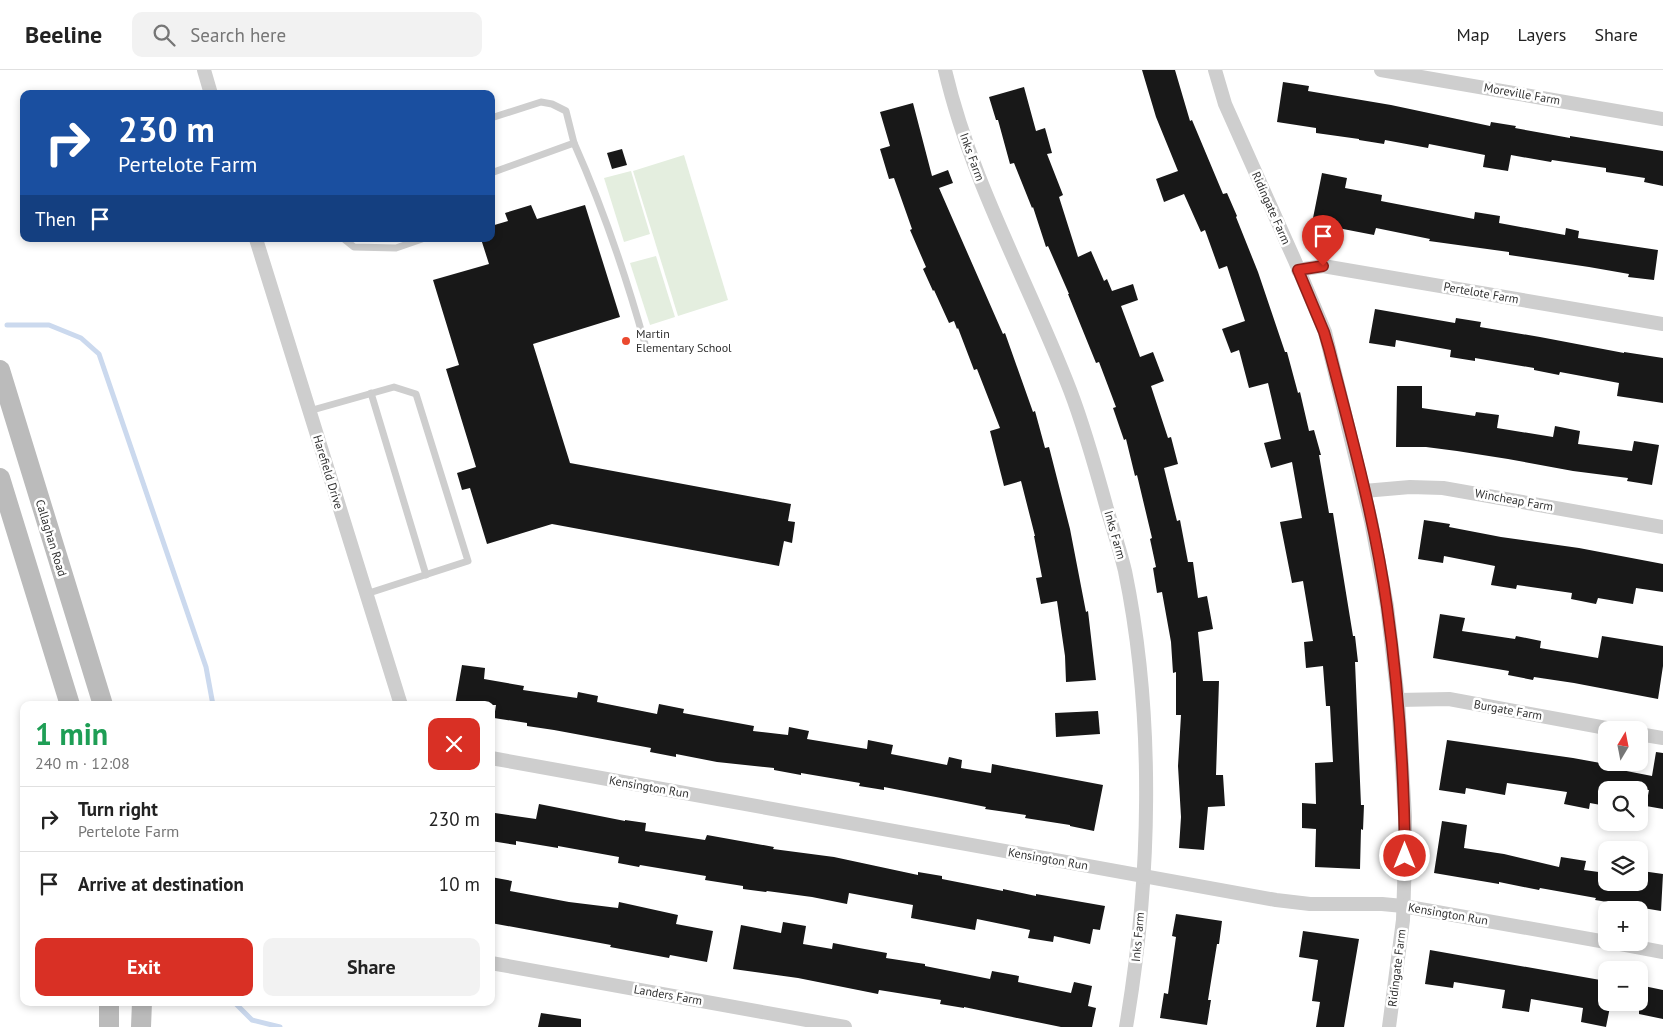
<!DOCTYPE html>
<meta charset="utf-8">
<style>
body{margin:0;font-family:"PT Sans",sans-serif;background:#f2f2f2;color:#222;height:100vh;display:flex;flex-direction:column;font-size:19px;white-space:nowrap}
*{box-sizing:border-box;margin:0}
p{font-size:16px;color:#767676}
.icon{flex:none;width:28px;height:28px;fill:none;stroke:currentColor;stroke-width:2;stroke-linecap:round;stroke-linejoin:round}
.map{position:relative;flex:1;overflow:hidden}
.panel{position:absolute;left:20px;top:631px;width:475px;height:305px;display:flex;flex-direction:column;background:#fff;border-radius:10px;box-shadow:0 2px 8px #0003}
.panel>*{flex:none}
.banner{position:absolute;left:20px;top:20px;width:475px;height:152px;border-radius:10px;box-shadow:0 2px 8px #0003;background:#1a4fa0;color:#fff;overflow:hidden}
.needle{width:32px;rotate:10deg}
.controls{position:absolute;left:1598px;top:651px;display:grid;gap:10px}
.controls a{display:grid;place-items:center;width:50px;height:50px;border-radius:10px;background:#fff;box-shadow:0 2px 8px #0003;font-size:25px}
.pin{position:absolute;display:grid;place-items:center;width:42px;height:42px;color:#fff;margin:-51px -21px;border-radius:50% 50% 50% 0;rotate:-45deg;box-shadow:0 0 5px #0007}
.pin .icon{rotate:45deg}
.me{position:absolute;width:55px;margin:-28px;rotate:0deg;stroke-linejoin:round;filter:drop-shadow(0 0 4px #0008)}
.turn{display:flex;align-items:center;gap:18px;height:105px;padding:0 15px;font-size:22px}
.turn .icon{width:65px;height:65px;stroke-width:2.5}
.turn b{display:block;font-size:35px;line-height:42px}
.then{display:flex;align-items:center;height:48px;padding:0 15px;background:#0003;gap:10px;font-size:19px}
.round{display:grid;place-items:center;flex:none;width:52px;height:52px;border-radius:10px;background:#f2f2f2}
.head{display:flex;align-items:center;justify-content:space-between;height:85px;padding:0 15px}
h1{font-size:30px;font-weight:600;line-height:38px;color:#1e9e55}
.button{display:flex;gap:10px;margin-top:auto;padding:10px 15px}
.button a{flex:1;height:58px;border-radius:10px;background:#d93025;color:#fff;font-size:20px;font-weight:600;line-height:58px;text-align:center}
.button a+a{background:#f2f2f2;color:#222}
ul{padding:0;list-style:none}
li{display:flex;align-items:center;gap:15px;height:65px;padding:0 15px;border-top:1px solid #e0e0e0}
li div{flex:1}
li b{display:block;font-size:19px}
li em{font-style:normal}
header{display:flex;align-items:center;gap:30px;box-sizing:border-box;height:70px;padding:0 25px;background:#fff;border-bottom:1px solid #e0e0e0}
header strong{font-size:24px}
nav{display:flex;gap:28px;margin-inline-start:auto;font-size:18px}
.search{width:350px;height:45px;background:#f2f2f2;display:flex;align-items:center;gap:12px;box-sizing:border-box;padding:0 18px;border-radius:10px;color:#767676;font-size:19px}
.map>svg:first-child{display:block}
</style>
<header>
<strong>Beeline</strong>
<div class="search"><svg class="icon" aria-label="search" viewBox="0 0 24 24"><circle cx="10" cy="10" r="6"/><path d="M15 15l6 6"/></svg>Search here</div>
<nav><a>Map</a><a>Layers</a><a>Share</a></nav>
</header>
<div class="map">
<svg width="1663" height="957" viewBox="0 0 1663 957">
<rect width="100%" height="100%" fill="#fff"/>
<g fill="#e4eedf">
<polygon points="684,85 728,230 678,246 633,101"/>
<polygon points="631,101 650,164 624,172 604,108"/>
<polygon points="656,186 675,247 650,255 630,193"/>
</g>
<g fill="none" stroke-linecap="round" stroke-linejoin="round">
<g stroke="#cbd9ee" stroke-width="5">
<polyline points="7,255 49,255 81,268 99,284 206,597 213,635"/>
<polyline points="234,932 252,950 280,957"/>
</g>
</g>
<g fill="#181818">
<polygon points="1142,0 1175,0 1190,51 1192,50 1223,124 1227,123 1237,146 1236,147 1258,202 1285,282 1287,282 1298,323 1300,322 1309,361 1314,360 1321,385 1319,385 1329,443 1333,443 1353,566 1355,566 1358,592 1355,592 1361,735 1364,735 1363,760 1361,759 1360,799 1315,797 1316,759 1302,758 1302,733 1316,734 1315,693 1333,692 1330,636 1326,636 1323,596 1306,598 1304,572 1313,571 1303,511 1292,513 1280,452 1302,448 1292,392 1271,398 1264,373 1281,369 1268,313 1249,318 1239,280 1231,283 1222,259 1245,251 1227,196 1219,199 1205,160 1201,162 1184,124 1164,132 1156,109 1178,101 1156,47"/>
<polygon points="1283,12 1309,16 1308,21 1391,35 1490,56 1491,52 1516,56 1515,58 1570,68 1570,66 1663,81 1663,116 1644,112 1645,108 1606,102 1606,98 1552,90 1551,92 1511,85 1508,101 1483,97 1485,85 1429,74 1428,78 1385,70 1384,74 1359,70 1359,69 1316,63 1316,58 1277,52"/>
<polygon points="1024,17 1036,61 1045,58 1052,83 1047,84 1063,125 1059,127 1078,187 1091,181 1104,211 1107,209 1112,221 1133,214 1138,230 1121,236 1140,287 1153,282 1164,311 1151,316 1168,368 1171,367 1178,394 1164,398 1177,451 1180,450 1188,492 1193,492 1198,528 1207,526 1213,559 1198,562 1203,611 1219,611 1216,705 1223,705 1225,736 1208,737 1204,780 1179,778 1181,747 1178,696 1181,645 1176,645 1176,602 1173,603 1171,572 1162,522 1157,523 1153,498 1156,497 1150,469 1152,468 1137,405 1135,406 1126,369 1124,370 1113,338 1116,337 1099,292 1096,293 1068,224 1069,224 1048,176 1046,177 1033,137 1032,138 1014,93 1010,94 998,50 996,50 989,27"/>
<polygon points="913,33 932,106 948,100 953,113 939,118 1003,264 1005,263 1033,342 1035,341 1045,378 1049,377 1070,459 1086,542 1088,541 1096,610 1066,612 1065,586 1057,531 1041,534 1036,508 1042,507 1034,466 1035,466 1021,411 1004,416 990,361 1000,358 977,299 974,300 958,258 957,259 954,251 949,253 934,220 933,221 923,199 926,197 910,160 912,159 894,108 889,109 880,79 890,76 880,42"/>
<polygon points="622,79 627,95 612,99 607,83"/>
<polygon points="1322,103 1347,108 1345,118 1382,125 1381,131 1474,149 1475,142 1500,146 1499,153 1565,165 1566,158 1579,161 1578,168 1658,180 1654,210 1628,207 1629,204 1589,197 1509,185 1509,182 1429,171 1430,169 1376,158 1374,165 1312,153"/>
<polygon points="531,135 537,149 585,135 620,247 533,274 570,393 791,434 788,451 795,452 792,473 784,471 779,496 552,454 487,474 470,418 462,420 457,403 476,397 446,299 459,295 433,210 489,194 481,169 491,169 491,156 508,151 505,143"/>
<polygon points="1375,239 1455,253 1456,248 1481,252 1480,257 1540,267 1624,283 1624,282 1663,288 1663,333 1617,326 1619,313 1560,302 1559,305 1534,300 1534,298 1475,288 1475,291 1450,287 1451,280 1396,270 1395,277 1369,273"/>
<polygon points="1397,316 1422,316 1422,338 1475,346 1476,342 1499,345 1497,358 1553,367 1555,356 1580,361 1578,374 1632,381 1634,371 1659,375 1652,415 1627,411 1628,408 1573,401 1508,389 1457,381 1426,377 1396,377"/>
<polygon points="1424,450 1450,454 1449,457 1501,467 1579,478 1663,494 1663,522 1636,518 1633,534 1598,528 1596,534 1571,529 1572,523 1517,515 1516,519 1491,515 1495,496 1444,486 1443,493 1418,489"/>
<polygon points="1440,544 1465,548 1462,561 1515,569 1516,566 1541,571 1540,578 1598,588 1602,566 1663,576 1663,596 1658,629 1574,613 1534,607 1533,610 1508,605 1509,601 1433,588"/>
<polygon points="462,595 485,598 484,609 524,616 523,620 577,628 578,622 598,626 597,632 657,644 659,634 684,639 683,643 754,656 753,661 788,665 789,657 809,661 807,669 867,679 868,670 893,675 891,684 947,695 949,687 962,690 961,698 991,703 992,694 1103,715 1094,761 1070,756 1070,755 1025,748 1026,745 985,739 986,737 941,728 884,717 884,720 859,716 860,713 801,703 801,705 774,700 774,698 717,692 676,684 676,687 650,682 651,678 554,660 527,656 527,653 494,648 496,635 455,635"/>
<polygon points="1098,641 1100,664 1056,667 1055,643"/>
<polygon points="1447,670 1573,688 1606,694 1606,697 1652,706 1656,682 1663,683 1663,739 1646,736 1649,720 1606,720 1606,736 1590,733 1589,739 1564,734 1567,722 1507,713 1505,725 1466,718 1465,724 1439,720"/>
<polygon points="539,734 625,751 625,750 646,753 645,761 705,770 707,765 774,777 773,779 834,787 918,805 918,802 942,806 942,809 1003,821 1003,819 1036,826 1036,824 1105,836 1100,860 1093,859 1090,874 1054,866 1053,872 1028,868 1030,860 977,849 975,860 911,848 913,835 849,823 847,834 812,827 767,821 766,822 743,819 743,816 705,810 706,806 640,795 639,797 618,793 619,787 558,776 558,778 516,771 516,775 491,771 495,743 536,749"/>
<polygon points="1442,751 1467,755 1464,778 1504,784 1559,797 1561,787 1586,791 1584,800 1606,803 1606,812 1640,812 1642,801 1663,804 1661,841 1595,830 1596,828 1540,818 1539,820 1499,812 1499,814 1434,803"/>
<polygon points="491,807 512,811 510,821 569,832 618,838 619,832 678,845 676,854 713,861 707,892 670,885 669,888 610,877 611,875 491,853"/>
<polygon points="1176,844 1222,851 1219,874 1217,874 1208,930 1211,930 1207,955 1160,948 1164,923 1168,924 1176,867 1172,866"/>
<polygon points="783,852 806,856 803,874 832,879 833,873 859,878 887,883 886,888 925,894 925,896 990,909 992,901 1019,906 1018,912 1071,923 1074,912 1092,916 1088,936 1096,938 1092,957 1061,957 964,937 964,938 940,934 941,930 879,920 878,924 798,908 733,899 741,855 781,863"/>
<polygon points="1303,861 1359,869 1344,957 1316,957 1320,932 1312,931 1318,890 1299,887"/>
<polygon points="1430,880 1606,911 1606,932 1611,932 1606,957 1581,952 1583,938 1531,929 1529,942 1502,938 1505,920 1454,912 1453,918 1425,914"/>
<polygon points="1639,915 1663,920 1663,949 1639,944"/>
<polygon points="541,943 581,949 581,957 538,957"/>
</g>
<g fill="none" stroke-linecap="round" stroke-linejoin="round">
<g stroke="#cecece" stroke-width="7">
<polyline points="491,48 541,32 552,34 566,41 574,73 491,103"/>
<path d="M574,73C603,138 626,206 645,274"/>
<polyline points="344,169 354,177 396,178 422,169"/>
<polyline points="371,323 426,505"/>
<polyline points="309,341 394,317 416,324 468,491 366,524"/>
</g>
<g stroke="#cecece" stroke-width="14">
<polyline points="204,0 211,24"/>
<path d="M945,0C971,112 1029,213 1070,320C1085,359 1096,399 1107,439C1113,459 1120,480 1125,501C1155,647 1151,810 1126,957"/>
<polyline points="1215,0 1225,34 1295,191 1325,262 1371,451 1387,536 1398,630 1405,747 1405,786 1403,850 1389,957"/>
<polyline points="1381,0 1663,49"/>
<polyline points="256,169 401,635"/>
<polyline points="1298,200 1323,196 1663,254"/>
<polyline points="1364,421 1410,417 1443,418 1663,457"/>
<polyline points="1398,630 1449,629 1617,660"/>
<polyline points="1639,664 1663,668"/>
<polyline points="491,688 1276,830 1310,834 1382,834 1403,836 1606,872"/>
<polyline points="1610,872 1663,882"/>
<polyline points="491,893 845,957"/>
</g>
<g stroke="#bbb" stroke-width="20">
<polyline points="0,300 103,635"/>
<polyline points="0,408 70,635"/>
<polyline points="109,957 109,932"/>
<polyline points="141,957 142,932"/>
</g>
</g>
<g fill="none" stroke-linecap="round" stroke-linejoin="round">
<g stroke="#8d1f18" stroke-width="12">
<path id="route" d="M1323,196L1298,200L1324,262L1329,279C1351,364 1375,450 1387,537C1399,620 1404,703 1405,786"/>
</g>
<use href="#route" stroke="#d93025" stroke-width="9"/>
</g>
<circle fill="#eb492f" stroke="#fff" stroke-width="2" cx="626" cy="271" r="5"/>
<g text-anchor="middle" stroke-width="5" stroke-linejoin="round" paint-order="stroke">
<g font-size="12" fill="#313131" stroke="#fff">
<text transform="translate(1522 24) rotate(10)" y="4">Moreville Farm</text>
<text transform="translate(972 87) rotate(70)" y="4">Inks Farm</text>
<text transform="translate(1271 138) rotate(66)" y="4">Ridingate Farm</text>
<text transform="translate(1481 223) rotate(10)" y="4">Pertelote Farm</text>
<text transform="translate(328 402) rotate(73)" y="4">Harefield Drive</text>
<text transform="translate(1514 430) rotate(10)" y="4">Wincheap Farm</text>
<text transform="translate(1115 465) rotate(74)" y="4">Inks Farm</text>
<text transform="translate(51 468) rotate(73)" y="4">Callaghan Road</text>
<text transform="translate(1508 640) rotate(10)" y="4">Burgate Farm</text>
<text transform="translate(649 717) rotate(10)" y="4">Kensington Run</text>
<text transform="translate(1048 789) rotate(10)" y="4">Kensington Run</text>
<text transform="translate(1448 844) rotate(10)" y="4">Kensington Run</text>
<text transform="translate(1138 867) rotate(-85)" y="4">Inks Farm</text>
<text transform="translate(1397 898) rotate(-83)" y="4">Ridingate Farm</text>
<text transform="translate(668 925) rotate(10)" y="4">Landers Farm</text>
</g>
<g font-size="12" fill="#313131" stroke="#fff" text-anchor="start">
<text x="636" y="268">Martin<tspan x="636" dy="14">Elementary School</tspan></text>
</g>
</g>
</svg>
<div class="controls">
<a><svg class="needle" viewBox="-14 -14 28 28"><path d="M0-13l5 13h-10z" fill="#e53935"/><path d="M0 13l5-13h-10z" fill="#767676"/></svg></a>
<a><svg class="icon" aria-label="search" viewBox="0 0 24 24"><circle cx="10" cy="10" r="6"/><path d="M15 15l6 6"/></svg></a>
<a><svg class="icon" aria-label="layers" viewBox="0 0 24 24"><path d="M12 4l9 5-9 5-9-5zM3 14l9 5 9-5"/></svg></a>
<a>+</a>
<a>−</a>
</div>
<div class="pin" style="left:1323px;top:196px;background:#d93025"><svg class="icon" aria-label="arrive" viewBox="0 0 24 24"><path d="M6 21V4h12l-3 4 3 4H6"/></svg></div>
<svg class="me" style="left:1405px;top:786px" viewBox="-20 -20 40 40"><circle r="17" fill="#d93025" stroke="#fff" stroke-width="3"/><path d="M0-11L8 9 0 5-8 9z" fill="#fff"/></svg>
<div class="banner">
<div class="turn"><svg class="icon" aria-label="right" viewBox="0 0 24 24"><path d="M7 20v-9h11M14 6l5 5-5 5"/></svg><div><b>230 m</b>Pertelote Farm</div></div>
<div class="then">Then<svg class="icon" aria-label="arrive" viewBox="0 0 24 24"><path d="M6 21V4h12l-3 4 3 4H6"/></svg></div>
</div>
<section class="panel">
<div class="head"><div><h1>1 min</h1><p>240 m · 12:08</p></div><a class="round" style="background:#d93025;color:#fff"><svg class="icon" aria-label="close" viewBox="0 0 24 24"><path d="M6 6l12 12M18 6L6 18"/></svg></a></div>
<ul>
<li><svg class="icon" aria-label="right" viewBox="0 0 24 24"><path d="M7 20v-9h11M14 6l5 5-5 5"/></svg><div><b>Turn right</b><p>Pertelote Farm</p></div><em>230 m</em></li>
<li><svg class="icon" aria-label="arrive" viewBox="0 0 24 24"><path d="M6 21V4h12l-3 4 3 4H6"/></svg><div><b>Arrive at destination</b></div><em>10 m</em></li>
</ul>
<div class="button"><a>Exit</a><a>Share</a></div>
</section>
</div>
